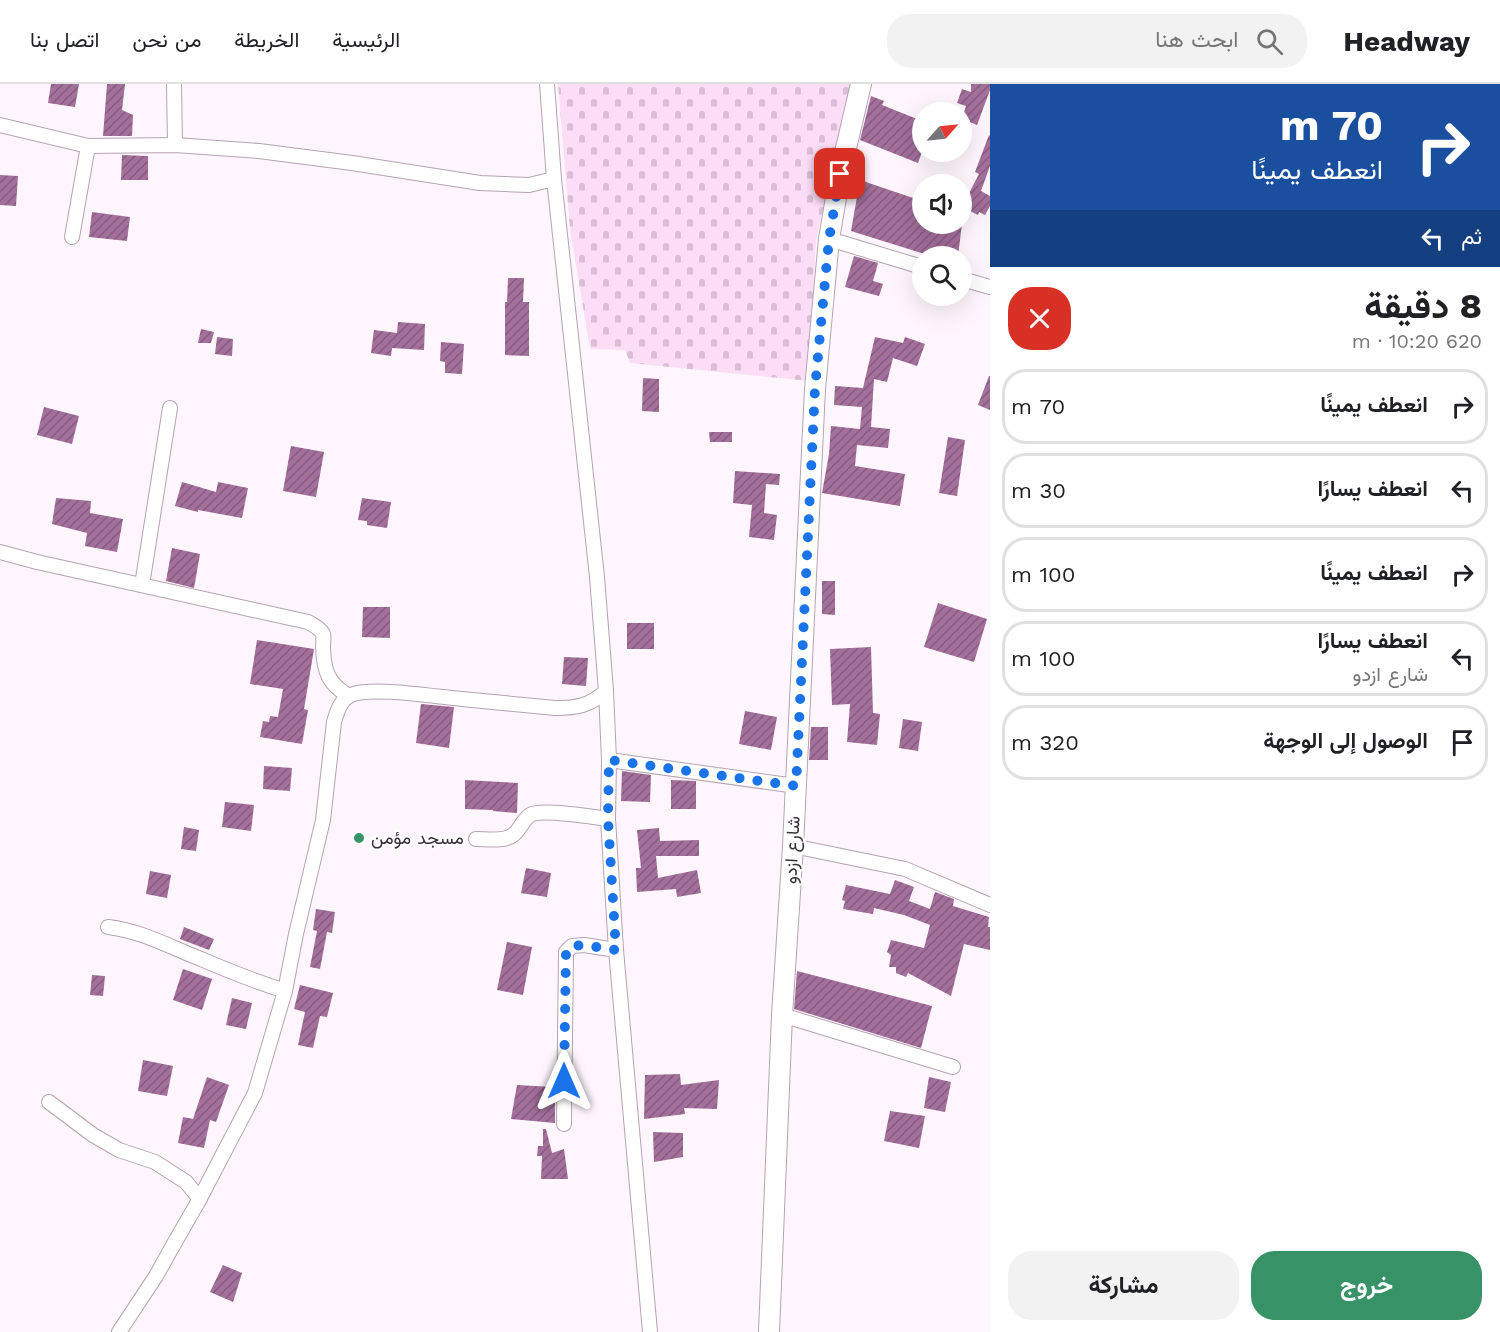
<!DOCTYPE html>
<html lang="ar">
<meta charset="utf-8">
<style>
body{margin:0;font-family:"Work Sans",Vazirmatn,sans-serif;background:#f2f2f2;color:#202124;direction:rtl;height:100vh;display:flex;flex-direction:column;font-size:22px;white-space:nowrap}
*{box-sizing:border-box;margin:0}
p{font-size:20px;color:#757577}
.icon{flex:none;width:33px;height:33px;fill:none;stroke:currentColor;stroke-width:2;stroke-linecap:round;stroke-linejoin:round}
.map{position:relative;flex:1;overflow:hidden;direction:ltr}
.side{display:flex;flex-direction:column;background:#fff;width:510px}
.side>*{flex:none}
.top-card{background:#1a4fa0;color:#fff;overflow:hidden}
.needle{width:39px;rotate:63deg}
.tools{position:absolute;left:912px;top:18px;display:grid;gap:12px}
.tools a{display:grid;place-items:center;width:60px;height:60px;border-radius:50%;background:#fff;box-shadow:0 6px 24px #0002;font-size:30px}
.pin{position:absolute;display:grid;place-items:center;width:51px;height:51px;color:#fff;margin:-26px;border-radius:12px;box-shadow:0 3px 9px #0006}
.me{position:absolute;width:66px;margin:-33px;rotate:0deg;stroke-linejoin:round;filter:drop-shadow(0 0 4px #0008)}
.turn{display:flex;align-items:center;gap:21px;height:126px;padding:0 18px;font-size:27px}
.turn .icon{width:78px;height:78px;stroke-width:2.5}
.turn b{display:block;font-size:42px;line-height:51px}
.then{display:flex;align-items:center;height:57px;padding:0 18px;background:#0003;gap:12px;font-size:22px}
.round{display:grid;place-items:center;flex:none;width:63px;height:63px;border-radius:24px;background:#f2f2f2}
.overview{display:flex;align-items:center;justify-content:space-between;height:102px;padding:0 18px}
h1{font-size:36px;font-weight:700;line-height:45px}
.button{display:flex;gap:12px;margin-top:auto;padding:12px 18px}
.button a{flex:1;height:69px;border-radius:24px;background:#389268;color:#fff;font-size:24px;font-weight:700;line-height:69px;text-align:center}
.button a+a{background:#f2f2f2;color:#202124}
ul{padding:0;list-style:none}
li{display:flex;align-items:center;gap:18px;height:75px;margin:0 12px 9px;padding:0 6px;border:3px solid #e0e0e0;border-radius:24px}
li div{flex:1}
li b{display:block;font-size:22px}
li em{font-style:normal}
header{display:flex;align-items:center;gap:36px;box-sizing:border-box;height:84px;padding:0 30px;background:#fff;border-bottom:2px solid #e0e0e0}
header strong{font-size:28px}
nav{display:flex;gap:33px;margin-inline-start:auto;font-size:21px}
.search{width:420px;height:54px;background:#f2f2f2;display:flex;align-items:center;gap:15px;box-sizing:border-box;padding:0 21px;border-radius:24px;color:#757577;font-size:22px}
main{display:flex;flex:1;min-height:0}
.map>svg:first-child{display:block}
</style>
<header>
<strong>Headway</strong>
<div class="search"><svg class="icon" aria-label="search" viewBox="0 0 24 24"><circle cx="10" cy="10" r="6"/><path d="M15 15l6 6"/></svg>ابحث هنا</div>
<nav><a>الرئيسية</a><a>الخريطة</a><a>من نحن</a><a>اتصل بنا</a></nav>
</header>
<main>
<section class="side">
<div class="top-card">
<div class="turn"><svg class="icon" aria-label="right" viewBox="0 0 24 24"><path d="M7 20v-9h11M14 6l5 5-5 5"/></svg><div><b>70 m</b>انعطف يمينًا</div></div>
<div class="then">ثم<svg class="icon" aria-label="left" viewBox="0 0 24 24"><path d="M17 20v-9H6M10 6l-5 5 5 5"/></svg></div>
</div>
<div class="overview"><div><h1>8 دقيقة</h1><p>620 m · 10:20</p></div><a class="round" style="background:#d93025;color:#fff"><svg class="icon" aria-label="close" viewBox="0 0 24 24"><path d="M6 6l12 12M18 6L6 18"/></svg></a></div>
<ul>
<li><svg class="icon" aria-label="right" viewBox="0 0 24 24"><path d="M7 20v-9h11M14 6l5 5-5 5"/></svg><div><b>انعطف يمينًا</b></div><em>70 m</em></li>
<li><svg class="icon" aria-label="left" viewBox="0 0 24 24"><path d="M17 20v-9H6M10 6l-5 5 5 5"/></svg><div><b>انعطف يسارًا</b></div><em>30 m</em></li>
<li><svg class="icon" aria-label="right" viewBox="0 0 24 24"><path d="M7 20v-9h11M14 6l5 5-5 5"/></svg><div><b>انعطف يمينًا</b></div><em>100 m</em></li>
<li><svg class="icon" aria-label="left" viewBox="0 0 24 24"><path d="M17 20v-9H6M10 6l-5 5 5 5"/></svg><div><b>انعطف يسارًا</b><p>شارع ازدو</p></div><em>100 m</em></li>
<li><svg class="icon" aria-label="arrive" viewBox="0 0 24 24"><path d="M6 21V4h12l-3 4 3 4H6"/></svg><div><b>الوصول إلى الوجهة</b></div><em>320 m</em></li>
</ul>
<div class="button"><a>خروج</a><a>مشاركة</a></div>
</section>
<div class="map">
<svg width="990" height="1248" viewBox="0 0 990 1248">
<defs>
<pattern id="cemetery-stones" width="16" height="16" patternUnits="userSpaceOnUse" patternTransform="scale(1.5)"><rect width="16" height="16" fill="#fcddf6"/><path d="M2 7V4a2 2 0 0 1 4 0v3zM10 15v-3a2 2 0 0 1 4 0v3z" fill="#d9bed4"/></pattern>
<pattern id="building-hatch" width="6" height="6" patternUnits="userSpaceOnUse" patternTransform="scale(1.5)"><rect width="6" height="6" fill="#a36f9b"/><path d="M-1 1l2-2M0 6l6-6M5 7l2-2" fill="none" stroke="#865c7f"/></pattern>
</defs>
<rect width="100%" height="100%" fill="#fff6fd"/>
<polygon fill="url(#cemetery-stones)" points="558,0 852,0 816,156 809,297 630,279 625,266 590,265 570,145"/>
<g fill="url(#building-hatch)">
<polygon points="51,0 79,0 75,23 48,19"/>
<polygon points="107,0 125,0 122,26 133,31 132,52 103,52"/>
<polygon points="971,0 990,0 990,6 977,41 962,35 966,22 957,19 962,5 971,8"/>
<polygon points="871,12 884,17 882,21 922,37 922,68 918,79 860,56"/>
<polygon points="989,51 990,52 990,82 981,107 990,112 990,122 985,131 979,128 978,131 962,123 979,90 975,88"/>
<polygon points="122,71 148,72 148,96 121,96"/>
<polygon points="0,91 18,92 16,122 0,121"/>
<polygon points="860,96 922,117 922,140 962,140 958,172 931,172 851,147"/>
<polygon points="92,128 130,133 127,157 89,153"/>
<polygon points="854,172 878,179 873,197 883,200 879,212 845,203"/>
<polygon points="508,194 524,194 523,218 529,218 529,272 505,271 505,218 507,218"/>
<polygon points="398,238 425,240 424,266 392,264 391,272 371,269 374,246 397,249"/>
<polygon points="201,245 214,248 211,259 198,259"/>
<polygon points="217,253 233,255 232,272 215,270"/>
<polygon points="875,253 903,259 905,253 925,260 917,282 893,274 887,298 874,295 871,343 890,345 888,364 857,361 855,382 905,390 900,422 822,409 829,370 831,342 860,345 862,323 834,321 835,302 863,304"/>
<polygon points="441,258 464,260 462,290 445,289 445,278 440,277"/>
<polygon points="989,292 990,292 990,326 978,321"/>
<polygon points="643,294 659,295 659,328 642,327"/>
<polygon points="44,323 79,332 72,360 37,351"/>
<polygon points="709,348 732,348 732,358 710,358"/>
<polygon points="948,353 965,356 957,412 939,409"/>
<polygon points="291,362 324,368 316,413 283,407"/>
<polygon points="735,387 780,390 779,401 766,400 764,429 777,431 774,456 749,453 752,421 733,419"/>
<polygon points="182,398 216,408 218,398 248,404 242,434 198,426 198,428 175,422"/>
<polygon points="56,414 91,417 90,429 123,435 117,468 85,462 87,449 52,440"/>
<polygon points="362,414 391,418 387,444 367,441 367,437 358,436"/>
<polygon points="172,464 200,470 194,504 166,497"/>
<polygon points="822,497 835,497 835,531 822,530"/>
<polygon points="938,519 987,535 974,578 924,563"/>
<polygon points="363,523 390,523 390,554 362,553"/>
<rect x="627" y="539" width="27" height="26"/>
<polygon points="257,556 314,565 304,625 308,626 302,660 260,653 263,637 269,638 270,632 278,633 283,605 250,600"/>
<polygon points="871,563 873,629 880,630 877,661 847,658 850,620 832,621 830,565"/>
<polygon points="564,573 588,574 586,602 562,600"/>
<polygon points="421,620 454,623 449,664 416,659"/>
<polygon points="745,627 777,633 771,666 739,660"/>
<polygon points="903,635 922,638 918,667 899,664"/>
<polygon points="811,643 828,643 828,676 809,676"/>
<polygon points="264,682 292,684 290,707 263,705"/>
<polygon points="622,687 651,691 650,718 621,717"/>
<polygon points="465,696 518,699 517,729 493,727 493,726 465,725"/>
<polygon points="671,696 696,697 696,725 671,725"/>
<polygon points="225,718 254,721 251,747 222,743"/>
<polygon points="184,743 199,746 196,767 181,765"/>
<polygon points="659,744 660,757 699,756 699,772 656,772 658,794 697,786 701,809 677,813 676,805 637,808 636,784 641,784 637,746"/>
<polygon points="526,784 551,789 547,813 521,809"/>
<polygon points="150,787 171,791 167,814 146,810"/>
<polygon points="895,796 914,803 909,817 930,825 935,808 954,815 953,822 989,833 988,843 990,843 990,866 964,860 951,912 908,889 906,893 896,889 896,883 889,883 891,871 887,868 891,856 924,864 930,841 904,831 874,824 873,830 843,825 845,817 842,816 846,801 890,810"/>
<polygon points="316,825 335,828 332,849 327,848 320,885 310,883 317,847 313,846"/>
<polygon points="184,843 214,855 209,866 180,855"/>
<polygon points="507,858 532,863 523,911 497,906"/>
<polygon points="183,885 212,895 202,926 173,916"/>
<polygon points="797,887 932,922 921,964 794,925"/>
<polygon points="92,891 105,892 103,912 90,911"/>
<polygon points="300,901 333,909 327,933 320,932 313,964 298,961 305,928 294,925"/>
<polygon points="232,914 252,919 246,945 226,941"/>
<polygon points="143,976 173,982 167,1012 138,1007"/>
<polygon points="680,990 681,1001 719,996 717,1025 684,1024 685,1030 644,1035 645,991"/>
<polygon points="207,993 229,1001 216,1038 210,1036 204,1064 178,1059 183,1033 193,1035"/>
<polygon points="929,993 951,998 945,1028 924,1024"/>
<polygon points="517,1001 553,1003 555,1007 555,1039 511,1035"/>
<polygon points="890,1027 925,1032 919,1064 884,1057"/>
<polygon points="543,1045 546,1045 552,1069 564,1065 568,1095 541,1095 542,1072 537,1072 538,1062 543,1062"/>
<polygon points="653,1048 683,1049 683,1073 654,1078"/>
<polygon points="223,1181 242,1189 233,1218 210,1208"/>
</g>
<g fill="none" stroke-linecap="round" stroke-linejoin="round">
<g stroke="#b6a2b2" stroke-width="16">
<g id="street">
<polyline points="174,0 175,61"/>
<polyline points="547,0 554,95 597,493 606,607 609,676 608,735 616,866 650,1248"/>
<polyline points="0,41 88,62 175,61 259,67 352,79 480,99 529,101 554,95"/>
<polyline points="72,153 88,62"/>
<polyline points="829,155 922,183"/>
<polyline points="962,195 990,203"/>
<path d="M0,468L37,478L308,538C313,541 320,544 323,550C324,554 323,560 323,564C324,587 328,600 349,612"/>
<polyline points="142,501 170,324"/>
<polyline points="609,676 796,702"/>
<path d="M476,755C487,755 504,758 513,751C521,745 523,734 532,730C547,725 591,733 608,735"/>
<polyline points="793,762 905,785 990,821"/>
<path d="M108,843C142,847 170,863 201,875C229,887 257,898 285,907"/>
<polyline points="782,931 953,983"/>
<polyline points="49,1018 93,1051 119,1066 155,1078 186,1098 200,1115"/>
<polyline points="564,1040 566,868 572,862 584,861 616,866"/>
<path d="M119,1248L156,1192L175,1158L198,1118L255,1009L285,907L296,850L323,736L334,638C337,628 340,616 351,611C371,602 437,613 462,615C493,618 524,621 555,624C576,624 590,622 606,607"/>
</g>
</g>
<g stroke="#b6a2b2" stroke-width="22">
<polyline id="secondary" points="769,1248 782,931 793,762 815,305 829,155 840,90 861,0"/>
</g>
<use href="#street" stroke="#fff" stroke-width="14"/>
<use href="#secondary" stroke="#fff" stroke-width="20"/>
</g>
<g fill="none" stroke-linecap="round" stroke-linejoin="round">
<polyline stroke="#1a73e8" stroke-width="10" stroke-dasharray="0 18" points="564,997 566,868 572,862 584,861 616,866 608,735 609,676 796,702 815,304 829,155 840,90"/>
</g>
<circle fill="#389268" stroke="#fff" stroke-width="2" cx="359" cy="754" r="6"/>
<g text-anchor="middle" stroke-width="4.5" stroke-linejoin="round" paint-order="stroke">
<g font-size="18" fill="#393138" stroke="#fff" text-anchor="start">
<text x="371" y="760">مسجد مؤمن</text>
</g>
<g font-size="18" fill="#393138" stroke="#fff">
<text transform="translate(792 766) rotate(-87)" y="6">شارع ازدو</text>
</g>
</g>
</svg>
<div class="tools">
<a><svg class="needle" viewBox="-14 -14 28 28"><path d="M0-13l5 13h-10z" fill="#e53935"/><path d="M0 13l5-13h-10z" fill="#757577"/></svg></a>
<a><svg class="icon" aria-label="sound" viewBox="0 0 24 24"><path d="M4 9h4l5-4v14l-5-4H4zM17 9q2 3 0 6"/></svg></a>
<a><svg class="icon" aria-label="search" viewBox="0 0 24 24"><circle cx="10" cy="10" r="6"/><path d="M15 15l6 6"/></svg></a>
</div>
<div class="pin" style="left:840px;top:90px;background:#d93025"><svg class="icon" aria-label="arrive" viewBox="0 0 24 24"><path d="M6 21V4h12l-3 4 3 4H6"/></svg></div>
<svg class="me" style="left:564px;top:997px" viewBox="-20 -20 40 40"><path d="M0-17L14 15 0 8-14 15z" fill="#1a73e8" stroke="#fff" stroke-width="4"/></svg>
</div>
</main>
